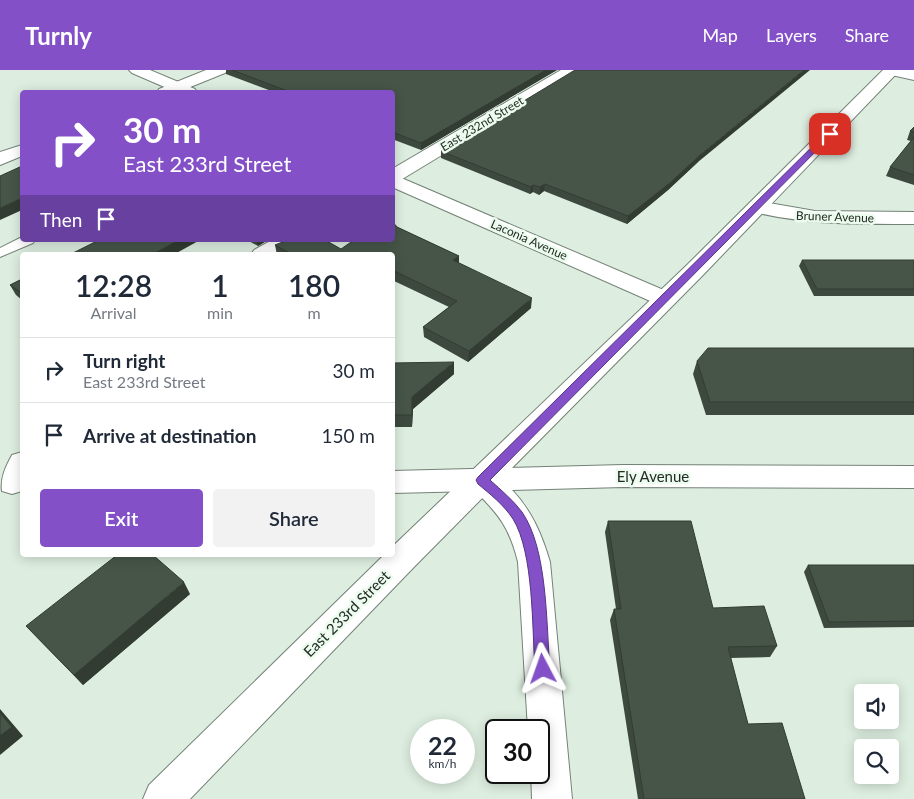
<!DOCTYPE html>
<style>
body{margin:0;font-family:Lato,sans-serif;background:#f2f2f3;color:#1f2937;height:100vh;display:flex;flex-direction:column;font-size:19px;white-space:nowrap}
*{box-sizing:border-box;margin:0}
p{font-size:16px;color:#747a83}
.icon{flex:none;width:28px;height:28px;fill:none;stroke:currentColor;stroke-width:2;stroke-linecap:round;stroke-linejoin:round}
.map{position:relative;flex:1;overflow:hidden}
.panel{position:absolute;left:20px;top:182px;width:375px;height:305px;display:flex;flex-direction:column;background:#fff;border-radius:5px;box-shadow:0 2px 12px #0003}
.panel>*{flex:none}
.hud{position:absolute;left:20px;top:20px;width:375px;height:152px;border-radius:5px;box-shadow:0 2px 12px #0003;background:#8350c8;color:#fff;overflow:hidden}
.buttons{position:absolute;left:854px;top:614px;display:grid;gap:10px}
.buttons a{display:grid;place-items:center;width:45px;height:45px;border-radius:5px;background:#fff;box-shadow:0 2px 12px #0003;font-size:25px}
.speed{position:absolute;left:410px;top:649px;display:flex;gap:10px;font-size:25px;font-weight:700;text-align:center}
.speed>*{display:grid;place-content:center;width:65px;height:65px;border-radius:50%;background:#fff;box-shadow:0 2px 12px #0003;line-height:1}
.speed small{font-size:12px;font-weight:400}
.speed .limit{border:2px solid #111;border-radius:8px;background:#fff;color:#111}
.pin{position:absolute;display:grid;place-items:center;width:42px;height:42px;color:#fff;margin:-21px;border-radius:10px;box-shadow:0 2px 8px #0006}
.me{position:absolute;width:55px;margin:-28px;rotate:356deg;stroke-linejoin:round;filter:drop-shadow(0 0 4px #0008)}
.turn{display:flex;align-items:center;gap:18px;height:105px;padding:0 20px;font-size:22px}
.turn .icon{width:65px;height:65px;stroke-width:2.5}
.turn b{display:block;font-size:35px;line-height:42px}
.then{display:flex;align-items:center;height:48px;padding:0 20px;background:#0003;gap:10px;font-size:19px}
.eta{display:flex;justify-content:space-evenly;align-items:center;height:85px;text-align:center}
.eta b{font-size:30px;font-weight:600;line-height:35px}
.primary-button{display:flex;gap:10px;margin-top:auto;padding:10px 20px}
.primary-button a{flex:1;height:58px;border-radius:5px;background:#8350c8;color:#fff;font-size:20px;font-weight:600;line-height:58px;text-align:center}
.primary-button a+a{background:#f2f2f3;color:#1f2937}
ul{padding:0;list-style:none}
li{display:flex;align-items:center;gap:15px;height:65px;padding:0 20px;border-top:1px solid #e0e1e3}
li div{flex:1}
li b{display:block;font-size:19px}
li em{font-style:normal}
header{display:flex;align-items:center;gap:30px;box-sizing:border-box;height:70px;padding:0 25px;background:#8350c8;color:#fff}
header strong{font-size:24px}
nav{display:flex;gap:28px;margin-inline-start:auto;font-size:18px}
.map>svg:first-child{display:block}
</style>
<header>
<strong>Turnly</strong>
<nav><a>Map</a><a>Layers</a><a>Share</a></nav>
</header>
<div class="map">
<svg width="914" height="729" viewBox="0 0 914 729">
<rect width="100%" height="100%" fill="#ddeee0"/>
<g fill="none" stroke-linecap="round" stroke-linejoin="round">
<g stroke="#738276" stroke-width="2">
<polygon id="lane" points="22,167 22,170 35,170 33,173 0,187 0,178"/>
</g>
<g stroke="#738276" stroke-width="2">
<g id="street">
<polygon points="206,0 228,0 225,3 178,22 157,22 159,19"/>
<polygon points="561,0 580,0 577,3 399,111 392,113 392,99"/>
<polygon points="885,0 914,0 914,10 887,4"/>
<polygon points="22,75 22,86 0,95 0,82"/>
<path d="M757,131L815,141L914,142V154C858,154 804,155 750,141L747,137L750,133Z"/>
<path d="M272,170H298C286,186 269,185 251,185L254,180Z"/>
<path d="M22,382V421L12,424L2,421C0,408 6,396 12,385Z"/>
<path d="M623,395L914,396V418L623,417L512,420C532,441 542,465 550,492L572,729H532L531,702H539V660H528L518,492C510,459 499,444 475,421L392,423V401Z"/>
</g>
</g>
<g stroke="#738276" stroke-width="2">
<g id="secondary">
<polygon points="129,0 150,0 195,19 197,22 176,22 132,3"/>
<polygon points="392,104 673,224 676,229 673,234 665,236 657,234 392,117"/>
</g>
</g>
<g stroke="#738276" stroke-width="2">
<polygon id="primary" points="883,0 900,0 704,204 414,497 190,729 143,729 149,715 384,485 392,485 392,477 688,194"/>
</g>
<use href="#lane" fill="#fff" fill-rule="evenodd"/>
<use href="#street" fill="#fff" fill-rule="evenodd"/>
<use href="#secondary" fill="#fff" fill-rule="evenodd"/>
<use href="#primary" fill="#fff" fill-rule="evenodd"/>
</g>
<g fill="#3d493f">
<polygon points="226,0 557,0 421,80 392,69 392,22 274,22 226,4"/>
<polygon points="914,57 914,115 886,106 890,97 911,71 907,70 910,61"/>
<polygon points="441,81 698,92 668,120 627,154 544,121 539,125 533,122 530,124 441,88"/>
<polygon points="397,157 459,186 459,193 531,238 468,292 424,267 423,257 449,237 392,210 392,185 277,185 275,175 341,179"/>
<polygon points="247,170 268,170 258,176"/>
<polygon points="802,190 914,190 914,226 814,226 799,196"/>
<polygon points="22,209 22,230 16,225 10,215"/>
<polygon points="914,278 914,345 706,345 693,304 697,291"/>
<polygon points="392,293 454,304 413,339 412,357 392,357"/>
<polygon points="608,451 713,538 777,576 770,587 730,588 748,654 805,729 638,729 610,550 614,539 616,539 605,462"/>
<polygon points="808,495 914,495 914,557 824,558 804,502"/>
<polygon points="190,524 83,615 26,556"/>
</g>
<g fill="#323c33">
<polygon points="546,0 557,0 421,80 421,73"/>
<polygon points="804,0 810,0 698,92 668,120 627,154 628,146 700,85"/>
<polygon points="545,114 544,121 539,125 540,117"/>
<polygon points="533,115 533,122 530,124 531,117"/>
<polygon points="22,128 22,140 0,150 0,138"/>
<polygon points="179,170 200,170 173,185 151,185"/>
<polygon points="257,170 268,170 258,176"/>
<polygon points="459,186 459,196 453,190"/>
<polygon points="532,228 531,238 468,292 469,281"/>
<polygon points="454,292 454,304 413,339 412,357 412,327"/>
<polygon points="184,512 190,524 83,615 74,605"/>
<polygon points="0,639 23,666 0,685"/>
</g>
<g fill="#475549" stroke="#323c33">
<polygon points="232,0 546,0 421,73 392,62 392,22 290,22"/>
<polygon points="575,0 804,0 700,85 670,113 628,146 545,114 540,117 533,115 531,117 441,81"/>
<polygon points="914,57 914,62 910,61"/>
<polygon points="914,67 914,105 890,97"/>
<polygon points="22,96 22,128 0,138 0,106"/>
<polygon points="392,151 397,157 459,186 453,190 532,228 469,281 423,257 457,231 392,200 392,185 293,185 275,175 288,170 325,170 341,179 354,170 392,170"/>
<polygon points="99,170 179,170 151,185 69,185"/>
<polygon points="802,190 914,190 914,219 817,219"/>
<polygon points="22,209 22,223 10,215"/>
<polygon points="708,278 914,278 914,332 710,332 697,291"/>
<polygon points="454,292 412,327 412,345 392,345 392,293"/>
<polygon points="608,451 691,451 713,538 764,536 777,576 728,577 748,654 782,653 805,729 644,729 614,539 621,539"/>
<polygon points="117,485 153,485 184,512 74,605 26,556"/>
<polygon points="808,495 914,495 914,551 829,552"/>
<polygon points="0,643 12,657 0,666"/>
</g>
<path fill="#8350c8" stroke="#553482" d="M827,62L833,64L490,410C501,420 513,430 522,442C548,480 546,554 550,599L548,604L543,606L537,604L535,599C532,558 534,483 513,449C504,435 490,424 478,414L476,410L478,407Z"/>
<g text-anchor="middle" stroke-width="5" stroke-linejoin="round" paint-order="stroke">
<g font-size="12" fill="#242a25" stroke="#ebfbed">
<text transform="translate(482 54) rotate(-31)" y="4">East 232nd Street</text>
<text transform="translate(835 147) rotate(2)" y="4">Bruner Avenue</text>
<text transform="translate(529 170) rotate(24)" y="4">Laconia Avenue</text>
</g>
<g font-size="15" fill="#242a25" stroke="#ebfbed">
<text x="653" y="412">Ely Avenue</text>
<text transform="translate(347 544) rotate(-45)" y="5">East 233rd Street</text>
</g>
</g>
</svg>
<div class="buttons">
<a><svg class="icon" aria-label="sound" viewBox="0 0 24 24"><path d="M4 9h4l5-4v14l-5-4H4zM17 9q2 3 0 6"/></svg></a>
<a><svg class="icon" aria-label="search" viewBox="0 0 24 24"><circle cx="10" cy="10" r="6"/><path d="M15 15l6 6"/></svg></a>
</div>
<div class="speed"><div>22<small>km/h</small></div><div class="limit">30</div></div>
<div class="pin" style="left:830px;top:64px;background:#d93025"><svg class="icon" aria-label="arrive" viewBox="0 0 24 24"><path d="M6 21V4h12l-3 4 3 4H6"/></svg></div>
<svg class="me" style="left:543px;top:599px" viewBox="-20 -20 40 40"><path d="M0-17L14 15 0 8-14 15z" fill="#8350c8" stroke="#fff" stroke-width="4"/></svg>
<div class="hud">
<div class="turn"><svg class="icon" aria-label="right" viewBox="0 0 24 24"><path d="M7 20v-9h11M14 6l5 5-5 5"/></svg><div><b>30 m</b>East 233rd Street</div></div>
<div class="then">Then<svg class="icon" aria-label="arrive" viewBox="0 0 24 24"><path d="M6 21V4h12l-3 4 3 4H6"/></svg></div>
</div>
<section class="panel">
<div class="eta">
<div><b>12:28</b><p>Arrival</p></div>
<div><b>1</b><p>min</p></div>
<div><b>180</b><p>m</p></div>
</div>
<ul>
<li><svg class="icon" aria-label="right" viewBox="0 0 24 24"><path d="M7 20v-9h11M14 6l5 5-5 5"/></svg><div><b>Turn right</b><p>East 233rd Street</p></div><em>30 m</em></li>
<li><svg class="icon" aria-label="arrive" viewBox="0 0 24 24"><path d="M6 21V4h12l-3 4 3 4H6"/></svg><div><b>Arrive at destination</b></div><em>150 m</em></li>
</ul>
<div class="primary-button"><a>Exit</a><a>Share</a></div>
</section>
</div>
